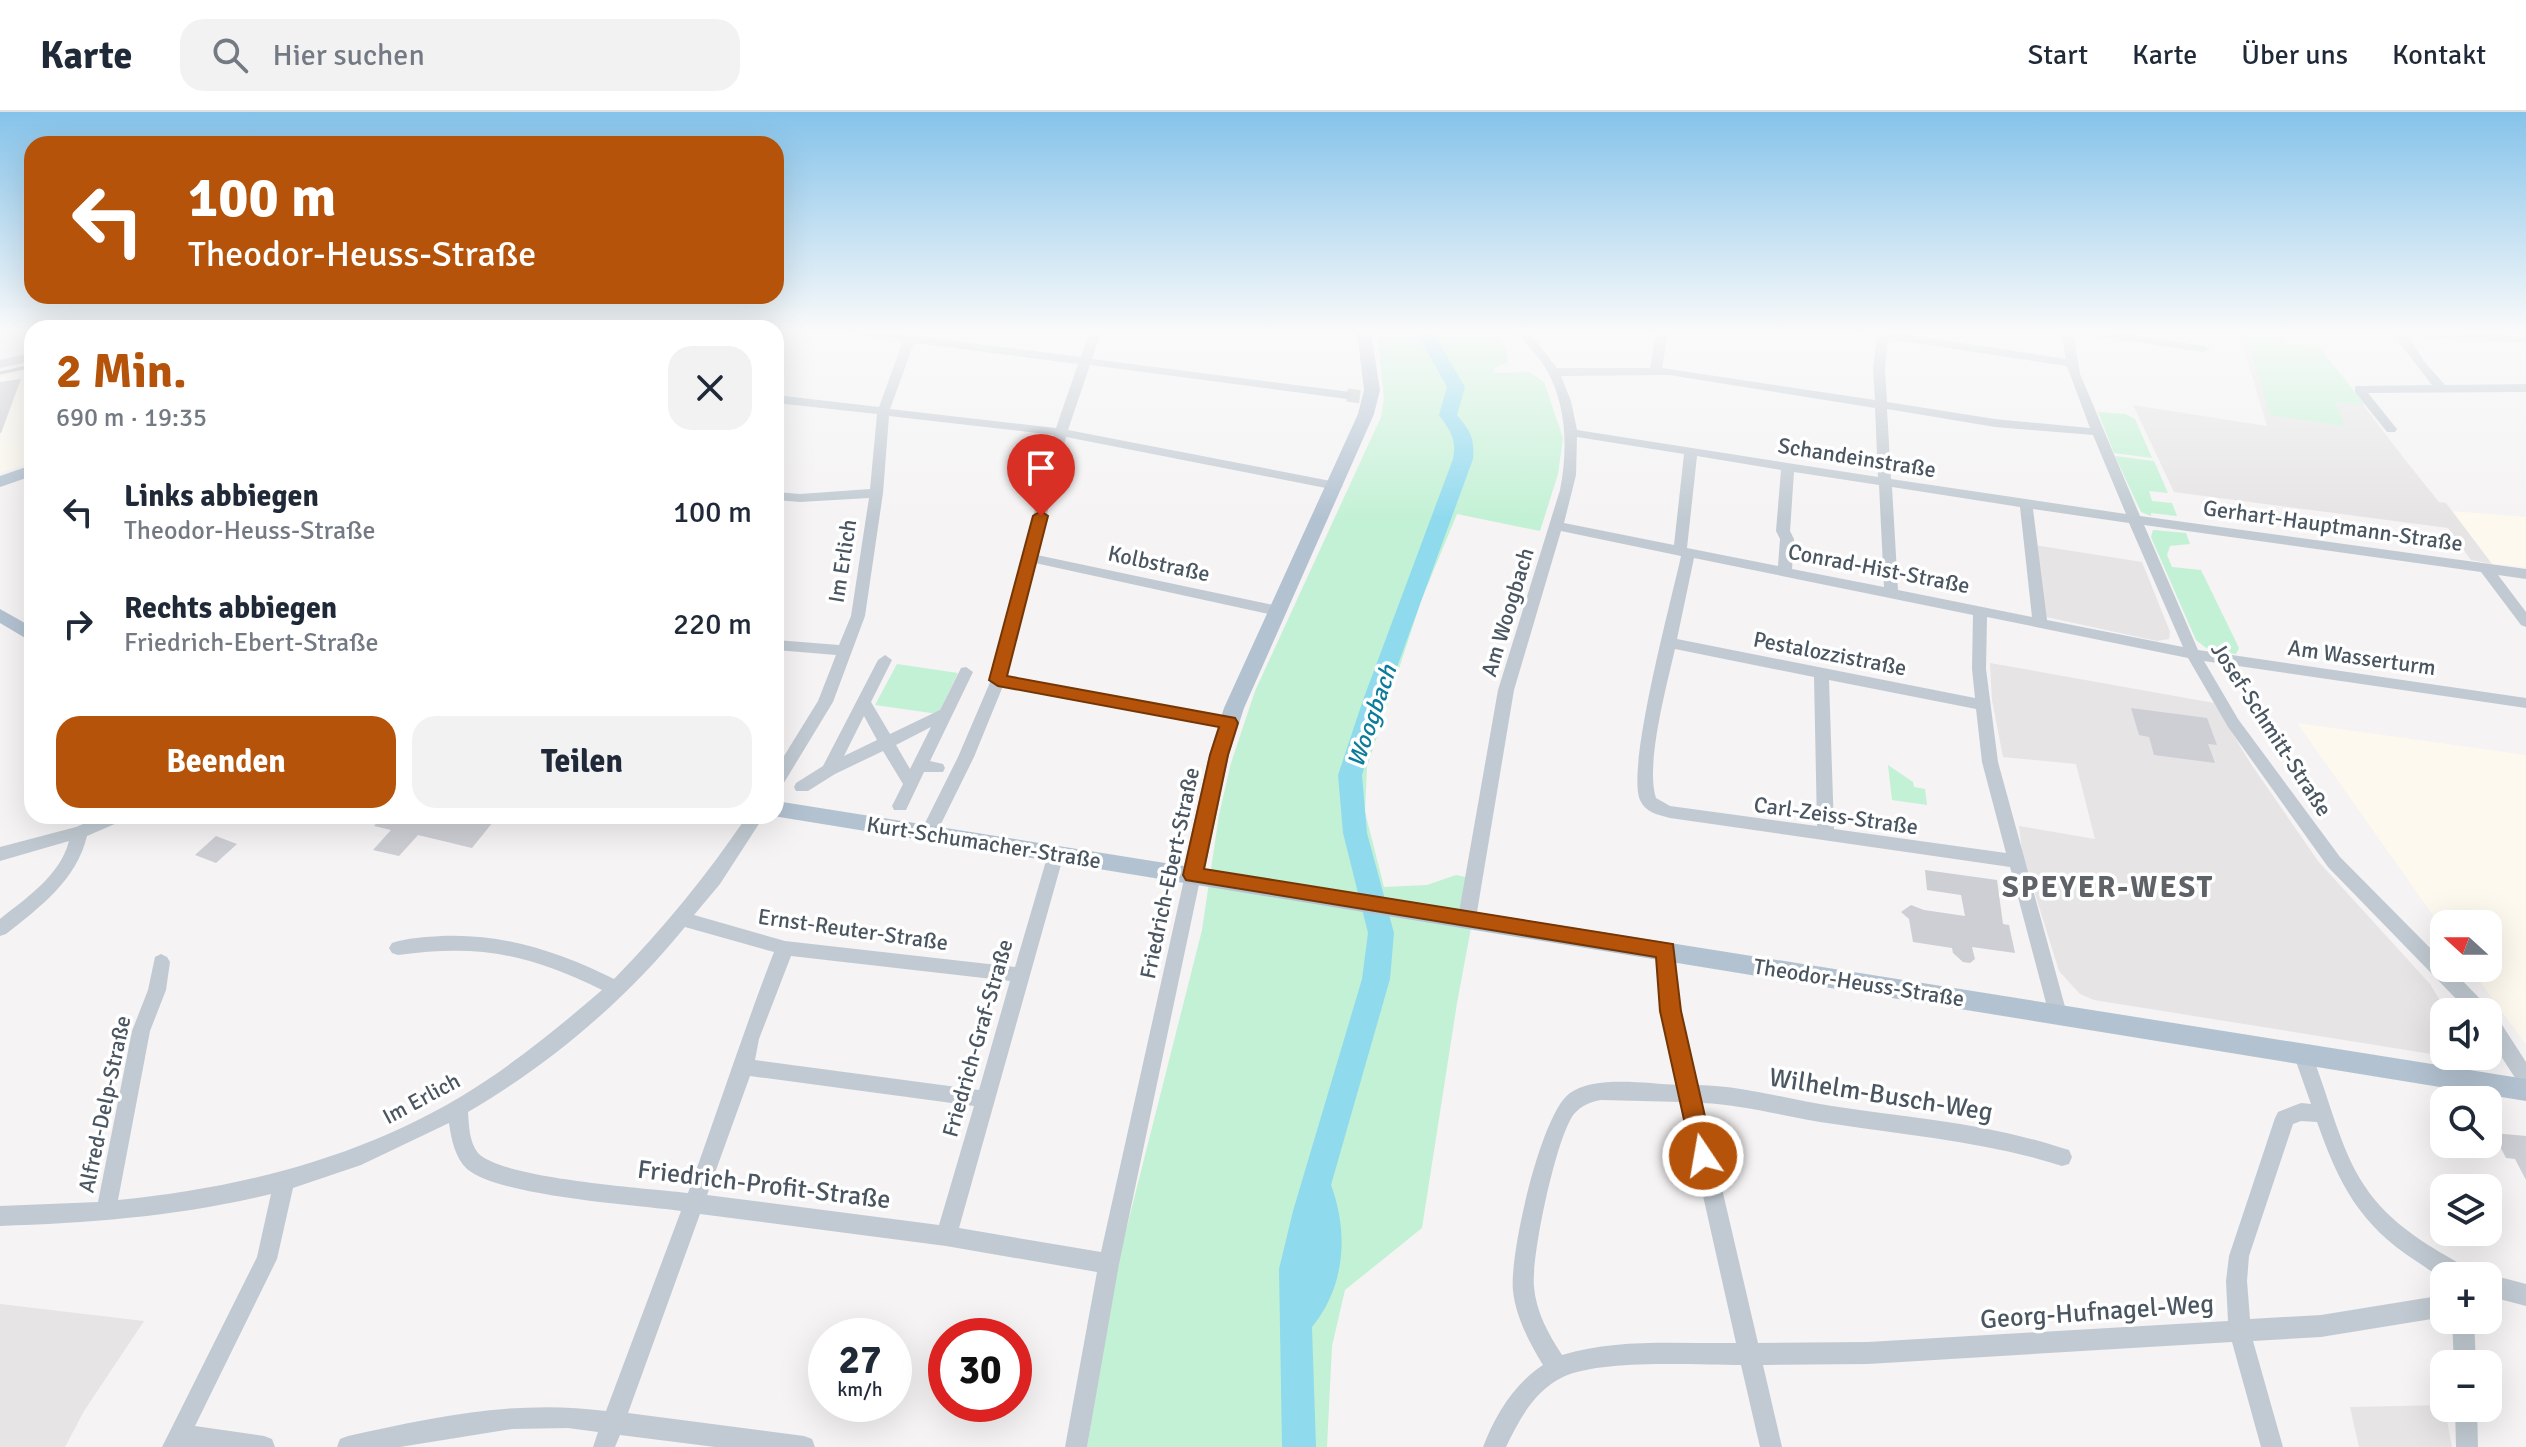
<!DOCTYPE html>
<html lang="de">
<meta charset="utf-8">
<style>
body{margin:0;font-family:Signika,sans-serif;background:#f2f2f3;color:#1f2937;height:100vh;display:flex;flex-direction:column;font-size:30px;white-space:nowrap}
*{box-sizing:border-box;margin:0}
p{font-size:26px;color:#747a83}
.icon{flex:none;width:44px;height:44px;fill:none;stroke:currentColor;stroke-width:2;stroke-linecap:round;stroke-linejoin:round}
.map{position:relative;flex:1;overflow:hidden}
.details{position:absolute;left:24px;top:208px;width:760px;height:504px;display:flex;flex-direction:column;background:#fff;border-radius:24px;box-shadow:0 8px 32px #0002}
.details>*{flex:none}
.banner{position:absolute;left:24px;top:24px;width:760px;height:168px;border-radius:24px;box-shadow:0 8px 32px #0002;background:#b45309;color:#fff;overflow:hidden}
.needle{width:52px;rotate:291deg}
.tools{position:absolute;left:2430px;top:798px;display:grid;gap:16px}
.tools a{display:grid;place-items:center;width:72px;height:72px;border-radius:16px;background:#fff;box-shadow:0 8px 32px #0002;font-size:40px}
.speed{position:absolute;left:808px;top:1206px;display:flex;gap:16px;font-size:40px;font-weight:700;text-align:center}
.speed>*{display:grid;place-content:center;width:104px;height:104px;border-radius:50%;background:#fff;box-shadow:0 8px 32px #0002;line-height:1}
.speed small{font-size:20px;font-weight:400}
.speed .limit{border:12px solid #d22;background:#fff;color:#111}
.pin{position:absolute;display:grid;place-items:center;width:68px;height:68px;color:#fff;margin:-82px -34px;border-radius:50% 50% 50% 0;rotate:-45deg;box-shadow:0 0 8px #0007}
.pin .icon{rotate:45deg}
.me{position:absolute;width:88px;margin:-44px;rotate:348deg;stroke-linejoin:round;filter:drop-shadow(0 0 6px #0008)}
.turn{display:flex;align-items:center;gap:28px;height:168px;padding:0 32px;font-size:36px}
.turn .icon{width:104px;height:104px;stroke-width:2.5}
.turn b{display:block;font-size:56px;line-height:68px}
.round{display:grid;place-items:center;flex:none;width:84px;height:84px;border-radius:24px;background:#f2f2f3}
.head{display:flex;align-items:center;justify-content:space-between;height:136px;padding:0 32px}
h1{font-size:48px;font-weight:700;line-height:60px;color:#b45309}
.cta{display:flex;gap:16px;margin-top:auto;padding:16px 32px}
.cta a{flex:1;height:92px;border-radius:24px;background:#b45309;color:#fff;font-size:32px;font-weight:700;line-height:92px;text-align:center}
.cta a+a{background:#f2f2f3;color:#1f2937}
ul{padding:0;list-style:none}
li{display:flex;align-items:center;gap:24px;height:112px;padding:0 32px}
li div{flex:1}
li b{display:block;font-size:30px}
li em{font-style:normal}
header{display:flex;align-items:center;gap:48px;box-sizing:border-box;height:112px;padding:0 40px;background:#fff;border-bottom:2px solid #e0e1e3}
header strong{font-size:38px}
nav{display:flex;gap:44px;margin-inline-start:auto;font-size:28px}
.search{width:560px;height:72px;background:#f2f2f3;display:flex;align-items:center;gap:20px;box-sizing:border-box;padding:0 28px;border-radius:24px;color:#747a83;font-size:30px}
.map>svg:first-child{display:block}
</style>
<header>
<strong>Karte</strong>
<div class="search"><svg class="icon" aria-label="search" viewBox="0 0 24 24"><circle cx="10" cy="10" r="6"/><path d="M15 15l6 6"/></svg>Hier suchen</div>
<nav><a>Start</a><a>Karte</a><a>Über uns</a><a>Kontakt</a></nav>
</header>
<div class="map">
<svg width="2526" height="1335" viewBox="0 0 2526 1335">
<rect width="100%" height="100%" fill="#f5f3f3"/>
<g fill="#fdf9ef">
<polygon points="32,258 32,350 0,361 0,265"/>
<polygon points="2452,399 2526,405 2526,455 2492,452"/>
<polygon points="2297,611 2526,643 2526,933 2470,856 2488,856 2488,812 2444,812 2444,819"/>
</g>
<g fill="#e6e4e5">
<polygon points="2239,220 2282,220 2285,231 2319,235 2406,349 2439,390 2446,391 2492,452 2471,448 2448,416 2174,380 2133,293 2267,314"/>
<polygon points="2034,433 2142,450 2170,520 2169,527 2157,529 2046,505"/>
<polygon points="1990,551 2214,591 2251,652 2318,749 2430,872 2447,900 2444,900 2444,944 2094,888 2080,882 2059,859 2022,740 2019,714 2095,727 2076,652 2003,645 1992,588"/>
<polygon points="0,1192 144,1209 84,1299 65,1335 0,1335"/>
<polygon points="2444,1293 2452,1335 2359,1335 2350,1295"/>
</g>
<g fill="#c3f1d5">
<polygon points="1377,220 1495,220 1505,235 1508,250 1493,257 1494,261 1529,260 1544,270 1563,326 1558,362 1540,419 1457,402 1421,489 1367,655 1365,700 1384,775 1427,773 1456,763 1480,768 1457,891 1422,1116 1345,1178 1332,1234 1327,1335 1087,1335 1117,1154 1202,818 1219,703 1231,651 1255,579 1381,305 1384,287"/>
<polygon points="2245,220 2282,220 2285,231 2319,235 2365,293 2335,290 2345,314 2270,303"/>
<polygon points="2098,300 2125,302 2135,307 2152,346 2114,341"/>
<polygon points="2115,344 2154,349 2168,381 2149,379 2152,389 2172,391 2177,404 2151,401 2151,404 2141,400"/>
<polygon points="2153,418 2186,421 2190,432 2170,434 2167,443 2172,455 2201,458 2239,536 2236,542 2210,539 2196,528 2151,425"/>
<polygon points="897,552 958,561 938,602 875,593"/>
<polygon points="1888,653 1913,670 1914,675 1925,677 1927,693 1892,688"/>
</g>
<path fill="#f5f0e5" d="M1328,1087C1328,1088 1335,1096 1336,1097C1344,1117 1337,1177 1315,1185C1324,1151 1330,1122 1320,1088Z"/>
<g fill="none" stroke-linecap="round" stroke-linejoin="round">
<path fill="#90daee" fill-rule="evenodd" d="M1416,220H1433L1465,275L1457,303C1470,318 1475,327 1473,347L1385,588L1362,663L1367,721L1394,821L1390,867L1331,1073C1349,1121 1345,1175 1312,1215L1316,1335H1282L1279,1157L1293,1099L1362,867L1368,821L1343,721L1338,663L1363,588L1453,347C1457,326 1450,319 1439,303L1447,275Z"/>
</g>
<g fill="#cdcfd5">
<polygon points="21,267 1,321 0,321 0,270"/>
<polygon points="2131,596 2207,606 2217,633 2208,632 2215,651 2154,643 2149,625 2139,623"/>
<polygon points="383,704 480,704 477,706 493,710 472,736 418,723 399,744 373,738 391,718 374,714"/>
<polygon points="216,724 237,732 216,751 195,743"/>
<polygon points="1925,758 1997,768 2003,812 2009,813 2015,841 1972,835 1975,847 1970,851 1963,850 1953,841 1952,836 1913,830 1909,807 1901,800 1911,793 1924,798 1965,804 1961,783 1927,778"/>
<polygon points="2493,1021 2526,1024 2526,1068 2515,1047 2506,1046"/>
</g>
<g fill="none" stroke-linecap="round" stroke-linejoin="round">
<polyline stroke="#caccce" stroke-width="13" stroke-dasharray="13 6" stroke-linecap="butt" points="1347,283 1362,285"/>
<g fill="#c1cad2" fill-rule="evenodd">
<path d="M850,220L905,223L906,220H918L916,224L1081,245L1089,220H1101L1092,247L1351,280V286L1347,287L1090,253L1068,318L1336,370L1343,374L1336,378L1066,325L1037,443L1278,494L1285,499L1278,504L1035,451L1006,564L1229,605L1234,607L1237,611L1234,615L1229,617L1003,574L974,645L934,726H922L920,721L958,645L991,568L1054,323L889,304L883,381L865,504L833,590L782,674L776,676V657L818,589L836,543L776,538V528L839,533L851,504L869,386L800,390L776,388V380L800,382L870,377L877,302L776,291V283L879,295L903,229L856,223ZM914,231L1078,252L1056,316L890,297Z"/>
<path d="M1517,220H1529L1557,256H1650L1656,220H1668L1662,256L1875,288L1873,257L1877,225L1857,220H1889L2066,247L2061,220H2073L2080,262L2140,404L2526,457V467L2498,463L2526,500V515L2521,513L2481,460L2144,413L2198,538L2526,586V596L2204,549L2238,607L2340,745L2444,850V856H2450L2487,894L2490,901L2495,902L2526,950V975L2519,972L2488,924V900H2469L2328,755L2228,615L2188,546L1987,505L1986,557L1998,650L2067,902L2064,908L2058,910L2052,908L2049,902L2010,755L1670,706C1658,703 1645,700 1640,688C1626,656 1672,486 1681,444L1561,419L1514,578L1476,806L1473,811L1467,813L1461,811L1458,806L1498,578L1560,378C1568,337 1567,292 1545,255C1537,242 1526,232 1517,220ZM1888,227L2067,254L2090,316L1995,307L1887,290L1885,257ZM1669,263L1875,296L1878,365L1577,318L1571,289L1561,264ZM1887,297L1995,315L2093,323L2126,402L1891,367ZM1577,325L1684,342L1674,433L1564,411L1576,363ZM1697,344L1781,358L1776,419L1780,427L1778,454L1687,436ZM1794,360L1879,373L1884,475L1792,457L1794,427L1790,419ZM1892,375L2020,395L2032,505L1898,478ZM2033,397L2129,411L2183,535L2047,508ZM1694,446L1973,503L1972,557L1975,586L1677,527ZM1675,537L1814,565L1817,714L1670,694L1656,686C1645,654 1667,572 1675,537ZM1829,568L1976,597L1982,650L2006,741L1834,717Z"/>
<polygon points="2079,220 2111,220 2204,234 2210,237 2204,240 2085,223"/>
<polygon points="2391,220 2457,220 2526,225 2526,231 2408,224 2424,249 2445,273 2526,272 2526,280 2368,281 2397,317 2395,320 2387,320 2355,280 2355,274 2432,273"/>
<polygon points="32,241 32,249 0,256 0,248"/>
<path d="M885,543L892,548L871,590L890,622L940,598L961,556L966,555L973,560L930,649L943,652L945,656L943,660H924L906,698H894L892,694L903,672L883,639L835,662L808,679H796L794,675L796,671L823,654L878,548ZM864,604L877,628L844,644ZM931,615L910,657L896,633Z"/>
<path d="M102,704H126L124,708L87,724C76,769 40,795 6,822L0,824V807C26,786 60,764 69,729L0,749V735L76,715Z"/>
<path d="M747,704H764L720,772L694,803L785,829L1015,855L1048,742L1050,737H1062L1064,742L959,1116L1101,1140L1185,763L1187,758H1199L1201,763L1119,1152L1087,1335H1065L1097,1160L946,1134L700,1102L628,1301L804,1324L812,1327L815,1335H715L620,1323L615,1335H593L598,1320L568,1316L512,1317L400,1335H337L340,1327L348,1324C434,1305 517,1287 606,1299L681,1099C635,1093 498,1084 467,1057C455,1046 451,1026 449,1011L361,1053L293,1076L277,1147L195,1314L264,1324L272,1327L275,1335H162L257,1145L271,1082C182,1104 91,1111 0,1114V1094L98,1090L132,919L148,878L155,845L161,842L167,845L170,850L166,878L150,919L118,1088C248,1075 377,1042 487,968C527,941 565,910 602,878C529,842 480,832 398,843L392,841L389,836L392,831C407,826 425,825 441,824C503,821 559,840 614,867C664,816 707,763 747,704ZM685,815L774,840C743,920 717,1001 688,1081C646,1076 503,1067 478,1041C469,1030 469,1013 468,1000C550,952 625,889 685,815ZM791,844L1010,869L979,978L755,948L759,927ZM750,964L974,994L939,1113L707,1083Z"/>
<path d="M1666,831L1672,833L1675,838L1680,899L1698,973C1743,974 1787,987 1832,994C1910,1006 1986,1011 2062,1036L2069,1038L2072,1045L2069,1052L2062,1054C1987,1030 1912,1024 1834,1012C1790,1006 1747,993 1702,991L1758,1231L1868,1230L2228,1209L2226,1169L2229,1144L2275,1006L2278,1000L2301,991L2311,992L2293,941L2295,935L2302,933L2309,935L2311,941C2329,984 2339,1035 2364,1073C2389,1112 2431,1136 2470,1157L2474,1164C2465,1164 2450,1166 2443,1165C2435,1163 2424,1154 2416,1149C2359,1112 2339,1072 2317,1010L2301,1009L2293,1012L2249,1144L2247,1169L2250,1207L2321,1203L2444,1183V1205L2321,1225L2253,1229L2283,1335H2261L2232,1230L1868,1252L1763,1253L1782,1335H1760L1741,1253C1697,1253 1601,1247 1563,1265C1534,1279 1519,1308 1506,1335H1483C1496,1302 1513,1273 1543,1253C1529,1230 1516,1205 1513,1179C1509,1143 1541,1001 1570,981C1596,963 1647,972 1678,973L1662,899L1657,838L1660,833ZM1601,988L1682,990L1736,1231C1679,1232 1617,1226 1562,1243C1549,1223 1536,1200 1534,1175C1531,1145 1556,1025 1574,1002C1582,993 1590,990 1601,988Z"/>
<polygon points="2488,1162 2526,1172 2526,1194 2488,1184 2488,1164 2484,1164"/>
<polygon points="2452,1208 2474,1208 2476,1252 2454,1252"/>
<polygon points="2455,1296 2477,1296 2478,1335 2456,1335"/>
</g>
<g fill="#b3c2d1" fill-rule="evenodd">
<polygon points="1357,220 1371,220 1380,278 1374,302 1244,596 1229,643 1205,757 2526,967 2526,989 773,704 776,704 776,689 1184,754 1209,643 1224,596 1358,302 1364,278"/>
<polygon points="32,353 32,364 0,375 0,364"/>
<polygon points="0,497 32,515 32,530 0,511"/>
</g>
<polyline stroke="#b5b8bd" stroke-width="3" points="0,261 32,254"/>
</g>
<linearGradient id="sky" x2="0" y2="1"><stop stop-color="#85c3ea"/><stop offset="0.54" stop-color="#fafafa"/><stop offset="1" stop-color="#fafafa" stop-opacity="0"/></linearGradient>
<rect width="2526" height="407" fill="url(#sky)"/>
<polygon fill="#b45309" stroke="#753606" stroke-width="2" points="1041,399 1048,404 1007,564 1235,606 1238,611 1228,643 1204,757 1673,832 1681,899 1714,1044 1711,1051 1703,1054 1695,1051 1692,1044 1660,899 1656,845 1186,768 1183,763 1210,643 1219,615 998,574 989,568 1033,404"/>
<g text-anchor="middle" stroke-width="7" stroke-linejoin="round" paint-order="stroke">
<g font-size="22" fill="#4a5661" stroke="#fff">
<text transform="translate(1857 345) rotate(9)" y="8">Schandeinstraße</text>
<text transform="translate(2333 413) rotate(8)" y="8">Gerhart-Hauptmann-Straße</text>
<text transform="translate(842 449) rotate(-81)" y="8">Im Erlich</text>
<text transform="translate(1159 451) rotate(12)" y="8">Kolbstraße</text>
<text transform="translate(1879 456) rotate(11)" y="8">Conrad-Hist-Straße</text>
<text transform="translate(1507 500) rotate(-73)" y="8">Am Woogbach</text>
<text transform="translate(1830 541) rotate(11)" y="8">Pestalozzistraße</text>
<text transform="translate(2362 545) rotate(8)" y="8">Am Wasserturm</text>
<text transform="translate(2272 617) rotate(57)" y="8">Josef-Schmitt-Straße</text>
<text transform="translate(1836 703) rotate(8)" y="8">Carl-Zeiss-Straße</text>
<text transform="translate(984 730) rotate(9)" y="8">Kurt-Schumacher-Straße</text>
<text transform="translate(1169 761) rotate(-78)" y="8">Friedrich-Ebert-Straße</text>
<text transform="translate(853 817) rotate(8)" y="8">Ernst-Reuter-Straße</text>
<text transform="translate(1859 870) rotate(9)" y="8">Theodor-Heuss-Straße</text>
<text transform="translate(977 926) rotate(-74)" y="8">Friedrich-Graf-Straße</text>
<text transform="translate(421 986) rotate(-28)" y="8">Im Erlich</text>
<text transform="translate(104 992) rotate(-78)" y="8">Alfred-Delp-Straße</text>
</g>
<g font-size="24" font-style="italic" fill="#0c7c9b" stroke="#fff">
<text transform="translate(1372 604) rotate(-71)" y="8">Woogbach</text>
</g>
<g font-size="26" fill="#4a5661" stroke="#fff">
<text transform="translate(1881 982) rotate(9)" y="9">Wilhelm-Busch-Weg</text>
<text transform="translate(764 1072) rotate(7)" y="9">Friedrich-Profit-Straße</text>
<text transform="translate(2097 1199) rotate(-4)" y="9">Georg-Hufnagel-Weg</text>
</g>
<g font-size="30" font-weight="bold" letter-spacing="2" fill="#5f6368" stroke="#fff">
<text x="2108" y="785">SPEYER-WEST</text>
</g>
</g>
</svg>
<div class="tools">
<a><svg class="needle" viewBox="-14 -14 28 28"><path d="M0-13l5 13h-10z" fill="#e53935"/><path d="M0 13l5-13h-10z" fill="#747a83"/></svg></a>
<a><svg class="icon" aria-label="sound" viewBox="0 0 24 24"><path d="M4 9h4l5-4v14l-5-4H4zM17 9q2 3 0 6"/></svg></a>
<a><svg class="icon" aria-label="search" viewBox="0 0 24 24"><circle cx="10" cy="10" r="6"/><path d="M15 15l6 6"/></svg></a>
<a><svg class="icon" aria-label="layers" viewBox="0 0 24 24"><path d="M12 4l9 5-9 5-9-5zM3 14l9 5 9-5"/></svg></a>
<a>+</a>
<a>−</a>
</div>
<div class="speed"><div>27<small>km/h</small></div><div class="limit">30</div></div>
<div class="pin" style="left:1041px;top:404px;background:#d93025"><svg class="icon" aria-label="arrive" viewBox="0 0 24 24"><path d="M6 21V4h12l-3 4 3 4H6"/></svg></div>
<svg class="me" style="left:1703px;top:1044px" viewBox="-20 -20 40 40"><circle r="17" fill="#b45309" stroke="#fff" stroke-width="3"/><path d="M0-11L8 9 0 5-8 9z" fill="#fff"/></svg>
<div class="banner">
<div class="turn"><svg class="icon" aria-label="left" viewBox="0 0 24 24"><path d="M17 20v-9H6M10 6l-5 5 5 5"/></svg><div><b>100 m</b>Theodor-Heuss-Straße</div></div>
</div>
<section class="details">
<div class="head"><div><h1>2 Min.</h1><p>690 m · 19:35</p></div><a class="round"><svg class="icon" aria-label="close" viewBox="0 0 24 24"><path d="M6 6l12 12M18 6L6 18"/></svg></a></div>
<ul>
<li><svg class="icon" aria-label="left" viewBox="0 0 24 24"><path d="M17 20v-9H6M10 6l-5 5 5 5"/></svg><div><b>Links abbiegen</b><p>Theodor-Heuss-Straße</p></div><em>100 m</em></li>
<li><svg class="icon" aria-label="right" viewBox="0 0 24 24"><path d="M7 20v-9h11M14 6l5 5-5 5"/></svg><div><b>Rechts abbiegen</b><p>Friedrich-Ebert-Straße</p></div><em>220 m</em></li>
</ul>
<div class="cta"><a>Beenden</a><a>Teilen</a></div>
</section>
</div>
